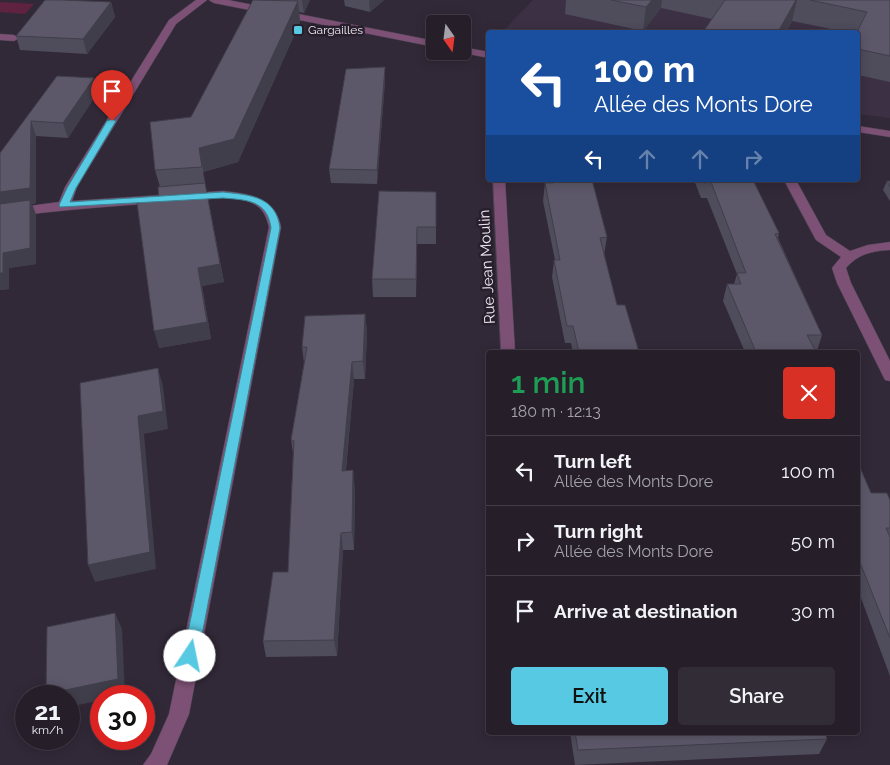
<!DOCTYPE html>
<meta charset="utf-8">
<style>
body{margin:0;font-family:Raleway,sans-serif;background:#322c36;color:#f1f3f6;height:100vh;display:flex;flex-direction:column;font-size:19px;white-space:nowrap}
*{box-sizing:border-box;margin:0}
p{font-size:16px;color:#a4a2a8}
.icon{flex:none;width:28px;height:28px;fill:none;stroke:currentColor;stroke-width:2;stroke-linecap:round;stroke-linejoin:round}
.map{position:relative;flex:1;overflow:hidden}
.side{position:absolute;left:486px;top:350px;width:374px;height:385px;display:flex;flex-direction:column;background:#261f2a;border-radius:5px;box-shadow:0 2px 12px #0003,0 0 0 1px #423d47}
.side>*{flex:none}
.guide{position:absolute;left:486px;top:30px;width:374px;height:152px;border-radius:5px;box-shadow:0 2px 12px #0003,0 0 0 1px #423d47;background:#1a4fa0;color:#fff;overflow:hidden}
.needle{width:32px;rotate:166deg}
.controls{position:absolute;left:426px;top:15px;display:grid;gap:10px}
.controls a{display:grid;place-items:center;width:45px;height:45px;border-radius:5px;background:#261f2a;box-shadow:0 2px 12px #0003,0 0 0 1px #423d47;font-size:25px}
.speed{position:absolute;left:15px;top:685px;display:flex;gap:10px;font-size:25px;font-weight:700;text-align:center}
.speed>*{display:grid;place-content:center;width:65px;height:65px;border-radius:50%;background:#261f2a;box-shadow:0 2px 12px #0003,0 0 0 1px #423d47;line-height:1}
.speed small{font-size:12px;font-weight:400}
.speed .limit{border:8px solid #d22;background:#fff;color:#111}
.pin{position:absolute;display:grid;place-items:center;width:42px;height:42px;color:#fff;margin:-51px -21px;border-radius:50% 50% 50% 0;rotate:-45deg;box-shadow:0 0 5px #0007}
.pin .icon{rotate:45deg}
.me{position:absolute;width:55px;margin:-28px;rotate:11deg;stroke-linejoin:round;filter:drop-shadow(0 0 4px #0008)}
.turn{display:flex;align-items:center;gap:18px;height:105px;padding:0 25px;font-size:22px}
.turn .icon{width:65px;height:65px;stroke-width:2.5}
.turn b{display:block;font-size:35px;line-height:42px}
.lanes{display:flex;align-items:center;height:48px;padding:0 25px;background:#0003;justify-content:center;gap:25px;direction:ltr}
.lanes .off{opacity:.35}
.round{display:grid;place-items:center;flex:none;width:52px;height:52px;border-radius:5px;background:#322c36}
.summary{display:flex;align-items:center;justify-content:space-between;height:85px;padding:0 25px}
h1{font-size:30px;font-weight:600;line-height:38px;color:#1e9e55}
.cta{display:flex;gap:10px;margin-top:auto;padding:10px 25px}
.cta a{flex:1;height:58px;border-radius:5px;background:#57c9e2;color:#111;font-size:20px;font-weight:600;line-height:58px;text-align:center}
.cta a+a{background:#322c36;color:#f1f3f6}
ul{padding:0;list-style:none}
li{display:flex;align-items:center;gap:15px;height:70px;padding:0 25px;border-top:1px solid #423d47}
li div{flex:1}
li b{display:block;font-size:19px}
li em{font-style:normal}
.map>svg:first-child{display:block}
</style>
<div class="map">
<svg width="890" height="765" viewBox="0 0 890 765">
<rect width="100%" height="100%" fill="#322938"/>
<polygon fill="#3c3044" points="533,0 890,0 890,118 858,114 858,32 502,32"/>
<polygon fill="#5f2241" points="0,2 34,4 25,14 0,12"/>
<g fill="none" stroke-linecap="round" stroke-linejoin="round">
<g stroke="#4c4452" stroke-width="1">
<g id="minor">
<path d="M196,0H207L176,24L77,187L72,201L223,191C250,194 275,197 281,227L189,714L167,765H143L151,754L169,714L269,227C266,216 263,208 252,203C229,193 197,200 172,202C114,206 57,210 0,218V210L59,202L65,187L169,20Z"/>
<polygon points="209,0 228,0 435,41 435,47 214,3"/>
<polygon points="0,34 14,35 19,38 14,41 0,40"/>
<polygon points="462,47 489,52 489,58 458,52 462,51"/>
<polygon points="858,126 890,131 890,137 858,132"/>
<polygon points="493,180 505,180 515,352 501,352"/>
<path d="M784,180H796L826,235L850,251L868,245L890,242V250C872,251 858,254 846,268L851,283L890,361V381L885,380L883,376L837,283L832,268L841,257L816,240Z"/>
</g>
</g>
<use href="#minor" fill="#7c5175" fill-rule="evenodd"/>
</g>
<g fill="#4f4c5b">
<polygon points="253,0 310,0 304,13 299,12 300,22 238,162 203,172 224,282 202,286 211,339 159,348 160,187 155,170 191,117"/>
<polygon points="344,0 384,0 370,12 345,6"/>
<polygon points="566,0 890,0 890,82 858,75 858,32 846,32 792,21 786,32 703,32 712,19 661,8 643,31 565,14"/>
<polygon points="111,2 115,17 87,54 20,50 16,36"/>
<polygon points="385,67 385,81 377,184 331,183 329,169"/>
<polygon points="57,76 98,92 68,138 36,136 36,203 32,204 36,215 36,264 9,268 9,289 0,290 0,153"/>
<polygon points="548,180 592,180 607,237 604,255 617,305 639,352 573,352 571,343 565,343 552,277 554,260 555,260 543,201 545,183 548,183"/>
<polygon points="694,180 753,180 779,233 778,238 822,335 817,351 815,351 816,352 745,352 723,301 727,284 734,284 737,274 707,198 701,198"/>
<polygon points="887,181 890,181 890,201 883,190"/>
<polygon points="436,192 436,244 417,244 416,297 373,297 372,279"/>
<polygon points="365,314 367,332 365,379 354,379 346,470 355,488 354,550 343,550 337,656 266,657 263,641 288,572 293,453 291,440 304,363 302,347"/>
<polygon points="858,463 871,493 890,500 890,676 858,590"/>
<polygon points="570,732 825,732 827,739 819,754 575,765"/>
</g>
<g fill="#403e4a">
<polygon points="302,0 310,0 304,13"/>
<polygon points="369,0 384,0 370,12"/>
<polygon points="652,0 662,0 661,8 643,31 646,7"/>
<polygon points="796,0 797,0 792,21 786,32 778,32"/>
<polygon points="298,1 300,22 238,162 203,172 207,190 199,148"/>
<polygon points="111,2 115,17 87,54 83,39"/>
<polygon points="385,67 385,81 377,184 377,170"/>
<polygon points="94,78 98,92 68,138 63,123"/>
<polygon points="31,121 36,136 36,203 32,204 36,215 36,264 9,268 9,289 0,290 0,192"/>
<polygon points="205,183 224,282 202,286 211,339 159,348 154,331 198,268"/>
<polygon points="417,227 417,244 416,297 416,279"/>
<polygon points="365,314 367,332 365,379 363,361"/>
<polygon points="352,362 354,379 344,488 342,471"/>
<polygon points="158,368 163,386 168,429 144,434 156,569 95,582 88,565 138,416"/>
<polygon points="353,470 355,488 354,550 352,532"/>
<polygon points="341,533 343,550 337,656 334,640"/>
<polygon points="115,613 122,629 125,695 120,696 101,696 101,700 69,707 69,696 47,696 46,694"/>
</g>
<g fill="#5c586a" stroke="#403e4a">
<polygon points="45,0 63,0 111,2 83,39 16,36"/>
<polygon points="253,0 298,1 234,139 199,148 202,167 155,170 150,122 191,117"/>
<polygon points="611,0 652,0 646,7"/>
<polygon points="725,0 796,0 778,32 703,32"/>
<polygon points="810,0 890,0 890,56 858,49 857,32 867,12"/>
<polygon points="385,67 377,170 329,169 346,69"/>
<polygon points="57,76 94,78 63,123 31,121 30,188 0,192 0,153"/>
<polygon points="553,180 592,180 607,237 600,238 617,305 625,305 639,352 579,352 573,326 567,326 554,260 560,260 545,183 553,183"/>
<polygon points="703,180 753,180 779,233 775,234 822,335 807,335 816,352 756,352 727,284 741,284 737,273 746,273 711,182 704,183"/>
<polygon points="887,181 890,181 890,187"/>
<polygon points="205,183 220,264 198,268 207,322 154,331 137,203 159,200 158,187"/>
<polygon points="379,191 436,192 436,227 417,227 416,279 372,279"/>
<polygon points="30,200 30,248 3,253 3,273 0,273 0,204"/>
<polygon points="365,314 363,361 352,362 342,471 353,470 352,532 341,533 334,640 263,641 273,572 288,572 294,441 291,440 307,347 302,347 305,316"/>
<polygon points="158,368 163,411 138,416 150,552 88,565 80,383"/>
<polygon points="858,463 871,493 887,493 890,500 890,528 886,528 890,537 890,638 859,560 858,560"/>
<polygon points="115,613 118,679 46,694 47,627"/>
<polygon points="575,732 825,732 827,739 578,750"/>
</g>
<path fill="#57c9e2" stroke="#398393" d="M112,119L116,121L76,188L70,202L223,192C250,195 276,196 280,228L198,656L195,660L190,662L185,660L183,656L271,228C267,200 247,200 223,198L60,207L59,205L67,188L107,121Z"/>
<rect fill="#57c9e2" stroke="#281f2d" stroke-width="2" x="293" y="25" width="10" height="10" rx="2.5"/>
<g text-anchor="middle" stroke-width="5" stroke-linejoin="round" paint-order="stroke">
<g font-size="12" fill="#efe9f3" stroke="#281f2d" text-anchor="start">
<text x="308" y="34">Gargailles</text>
</g>
<g font-size="15" fill="#efe9f3" stroke="#281f2d">
<text transform="translate(487 267) rotate(-93)" y="5">Rue Jean Moulin</text>
</g>
</g>
</svg>
<div class="controls">
<a><svg class="needle" viewBox="-14 -14 28 28"><path d="M0-13l5 13h-10z" fill="#e53935"/><path d="M0 13l5-13h-10z" fill="#a4a2a8"/></svg></a>
</div>
<div class="speed"><div>21<small>km/h</small></div><div class="limit">30</div></div>
<div class="pin" style="left:112px;top:121px;background:#d93025"><svg class="icon" aria-label="arrive" viewBox="0 0 24 24"><path d="M6 21V4h12l-3 4 3 4H6"/></svg></div>
<svg class="me" style="left:190px;top:656px" viewBox="-20 -20 40 40"><circle r="19" fill="#fff"/><path d="M0-13L10 11 0 6-10 11z" fill="#57c9e2"/></svg>
<div class="guide">
<div class="turn"><svg class="icon" aria-label="left" viewBox="0 0 24 24"><path d="M17 20v-9H6M10 6l-5 5 5 5"/></svg><div><b>100 m</b>Allée des Monts Dore</div></div>
<div class="lanes"><svg class="icon" aria-label="left" viewBox="0 0 24 24"><path d="M17 20v-9H6M10 6l-5 5 5 5"/></svg><svg class="icon off" aria-label="ahead" viewBox="0 0 24 24"><path d="M12 20V5M6 11l6-6 6 6"/></svg><svg class="icon off" aria-label="ahead" viewBox="0 0 24 24"><path d="M12 20V5M6 11l6-6 6 6"/></svg><svg class="icon off" aria-label="right" viewBox="0 0 24 24"><path d="M7 20v-9h11M14 6l5 5-5 5"/></svg></div>
</div>
<section class="side">
<div class="summary"><div><h1>1 min</h1><p>180 m · 12:13</p></div><a class="round" style="background:#d93025;color:#fff"><svg class="icon" aria-label="close" viewBox="0 0 24 24"><path d="M6 6l12 12M18 6L6 18"/></svg></a></div>
<ul>
<li><svg class="icon" aria-label="left" viewBox="0 0 24 24"><path d="M17 20v-9H6M10 6l-5 5 5 5"/></svg><div><b>Turn left</b><p>Allée des Monts Dore</p></div><em>100 m</em></li>
<li><svg class="icon" aria-label="right" viewBox="0 0 24 24"><path d="M7 20v-9h11M14 6l5 5-5 5"/></svg><div><b>Turn right</b><p>Allée des Monts Dore</p></div><em>50 m</em></li>
<li><svg class="icon" aria-label="arrive" viewBox="0 0 24 24"><path d="M6 21V4h12l-3 4 3 4H6"/></svg><div><b>Arrive at destination</b></div><em>30 m</em></li>
</ul>
<div class="cta"><a>Exit</a><a>Share</a></div>
</section>
</div>
